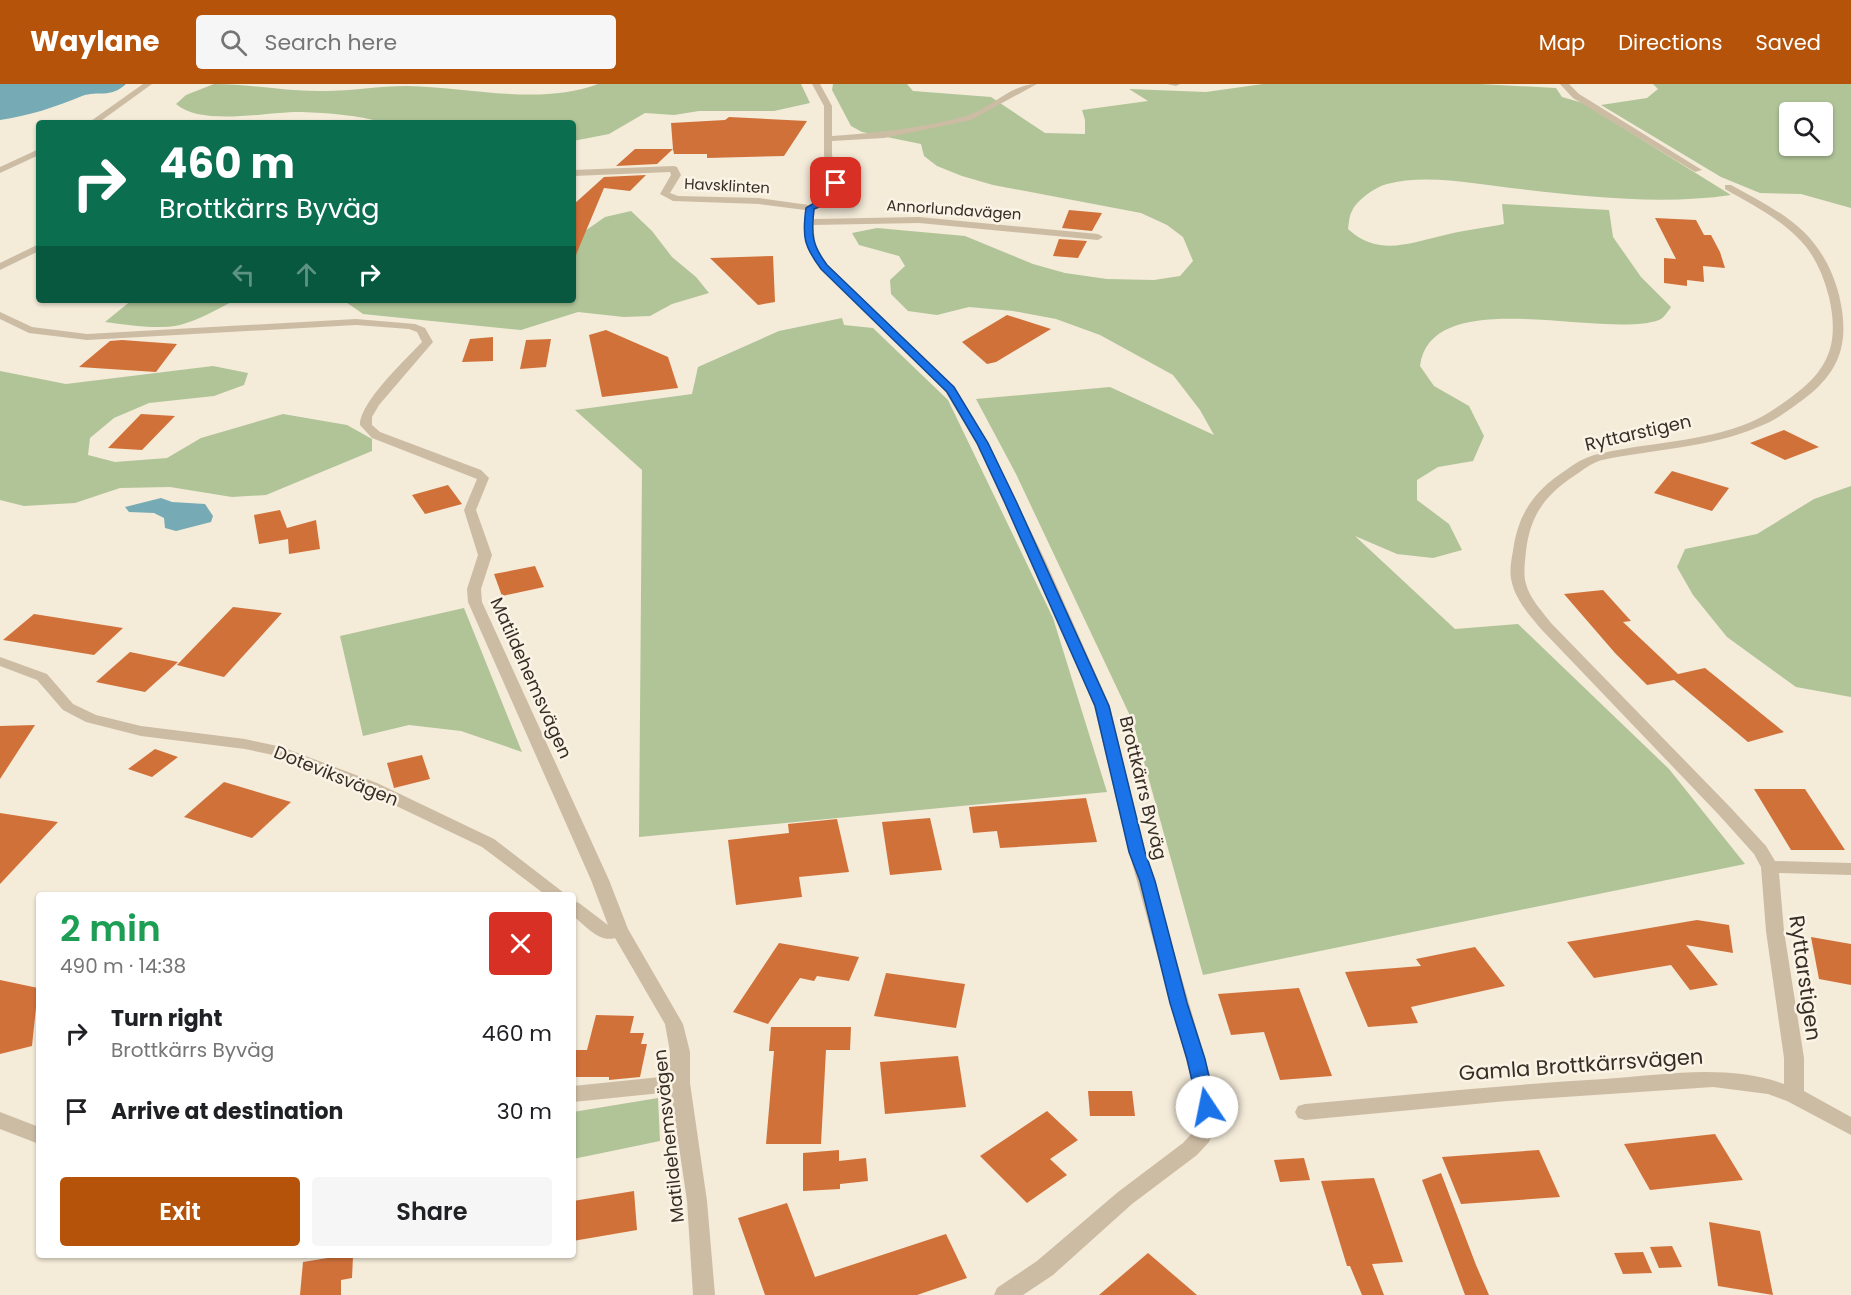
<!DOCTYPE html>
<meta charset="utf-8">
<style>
body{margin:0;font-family:Poppins,sans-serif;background:#f6f6f6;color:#202124;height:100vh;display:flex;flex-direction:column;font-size:22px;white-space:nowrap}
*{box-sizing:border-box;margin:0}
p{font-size:20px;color:#757577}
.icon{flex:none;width:33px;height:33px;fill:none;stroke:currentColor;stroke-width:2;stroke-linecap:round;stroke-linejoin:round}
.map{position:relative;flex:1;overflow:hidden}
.drawer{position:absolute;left:36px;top:808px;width:540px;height:366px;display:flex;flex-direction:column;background:#fff;border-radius:6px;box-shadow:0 2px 4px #0004}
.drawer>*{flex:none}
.banner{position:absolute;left:36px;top:36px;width:540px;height:183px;border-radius:6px;box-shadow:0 2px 4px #0004;background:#0b6e4f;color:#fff;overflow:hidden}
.fabs{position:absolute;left:1779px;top:18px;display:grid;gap:12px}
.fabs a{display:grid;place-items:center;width:54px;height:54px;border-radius:6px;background:#fff;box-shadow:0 2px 4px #0004;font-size:30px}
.pin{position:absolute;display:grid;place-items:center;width:51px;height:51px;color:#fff;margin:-26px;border-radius:12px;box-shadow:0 3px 9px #0006}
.me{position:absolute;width:66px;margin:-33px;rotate:349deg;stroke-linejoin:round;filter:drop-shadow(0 0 4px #0008)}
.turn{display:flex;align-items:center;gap:21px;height:126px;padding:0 24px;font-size:27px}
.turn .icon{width:78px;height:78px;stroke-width:2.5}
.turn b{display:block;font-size:42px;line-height:51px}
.lanes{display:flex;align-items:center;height:57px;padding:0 24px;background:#0003;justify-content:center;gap:30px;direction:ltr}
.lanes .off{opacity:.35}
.round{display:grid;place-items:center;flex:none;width:63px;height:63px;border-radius:6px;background:#f6f6f6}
.summary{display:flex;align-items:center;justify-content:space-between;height:102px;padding:0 24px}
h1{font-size:36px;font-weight:600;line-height:45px;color:#1e9e55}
.button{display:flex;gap:12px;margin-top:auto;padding:12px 24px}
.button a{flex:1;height:69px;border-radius:6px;background:#b45309;color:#fff;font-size:24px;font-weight:600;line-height:69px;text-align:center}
.button a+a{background:#f6f6f6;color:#202124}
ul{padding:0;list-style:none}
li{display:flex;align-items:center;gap:18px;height:78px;padding:0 24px}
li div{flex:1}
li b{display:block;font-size:22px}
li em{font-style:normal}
header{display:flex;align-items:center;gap:36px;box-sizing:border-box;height:84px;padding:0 30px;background:#b45309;color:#fff}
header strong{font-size:28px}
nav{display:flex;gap:33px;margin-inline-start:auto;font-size:21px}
.search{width:420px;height:54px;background:#f6f6f6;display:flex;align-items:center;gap:15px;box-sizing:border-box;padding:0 21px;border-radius:6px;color:#757577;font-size:22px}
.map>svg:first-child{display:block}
</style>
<header>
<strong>Waylane</strong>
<div class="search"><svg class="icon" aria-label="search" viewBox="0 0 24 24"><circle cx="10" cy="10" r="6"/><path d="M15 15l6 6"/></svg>Search here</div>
<nav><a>Map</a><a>Directions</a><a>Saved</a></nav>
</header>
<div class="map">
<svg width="1851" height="1211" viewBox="0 0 1851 1211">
<rect width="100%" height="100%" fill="#f4ebd9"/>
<g fill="#b0c498" fill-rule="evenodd">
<path d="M214,0C251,0 288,8 324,7C352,7 379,2 407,2C467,3 541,22 598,0H801L810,19L774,27H699L674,31L645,29L609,50L573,57V39H384C359,31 328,29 302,28C269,27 202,43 176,20L186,11Z"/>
<path d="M833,0H907L913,7L991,13L1045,49L1085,50V36L1082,26L1148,17L1129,5L1206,8L1263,0H1480L1556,4L1562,13L1583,19L1731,111C1663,121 1589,113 1520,105C1480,101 1427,89 1387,100C1375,103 1357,116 1352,127C1349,132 1349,140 1348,145C1378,173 1410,159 1445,151C1464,146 1484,144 1504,140L1502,120L1609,126L1613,153L1641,193L1671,223C1668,227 1664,234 1659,236C1604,256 1431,198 1420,282L1434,302L1469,322L1484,352L1473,377L1438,383L1417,396V416L1449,440L1462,466L1433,474L1397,470L1355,452L1455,545L1518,540L1669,685L1745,780L1203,891L1133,638L1016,390L976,315L1110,303L1214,351L1200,326L1173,291L1100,251L1056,235L1013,227L969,223L937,231L908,227L891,210L890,196L905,182L899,172L859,161L852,149L877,144L965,152L1033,180L1065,189L1107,195L1154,196L1180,192L1193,177L1183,153L1167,141L1141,129L993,101L962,92L937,82L924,72L921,60L862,48L851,42L832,6Z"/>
<path d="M1653,0H1851V124L1801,110L1760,109L1721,93L1601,21L1647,14L1658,5ZM1790,28H1822V62H1790Z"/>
<polygon points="631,127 652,147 672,173 696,193 709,209 672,220 650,232 624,233 578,228 521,246 363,230 346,218 347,216 573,216 575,154 605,133"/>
<path d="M132,216H235C218,225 199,236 180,241C156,246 129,241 105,238Z"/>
<polygon points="842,234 844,241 873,244 948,316 1053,534 1107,708 639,753 642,386 575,326 692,310 698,283 779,247"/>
<polygon points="213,282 248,289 244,301 214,312 149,319 114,334 90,354 88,371 115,378 167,374 201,354 283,330 347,341 372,355 372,367 266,411 232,413 170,403 120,404 75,419 24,422 0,416 0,287 66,300"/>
<polygon points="1851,402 1851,613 1796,603 1727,553 1693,511 1677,483 1685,465 1757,450 1814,415"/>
<polygon points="464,524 522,668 461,647 409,641 363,652 340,552"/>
<polygon points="658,1014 660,1057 573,1075 573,1028"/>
</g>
<g fill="#76aab4">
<path d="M0,0H126C110,15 98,6 82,12C56,23 28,32 0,36Z"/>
<polygon points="161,414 172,418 205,420 213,432 211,438 176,447 165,444 164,434 154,429 129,428 125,423"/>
</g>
<g fill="#d1713a">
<polygon points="729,33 807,37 784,72 707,74 707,70 674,70 673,65 657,80 616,82 635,65 673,65 671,39 725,36"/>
<polygon points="646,91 630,107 604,104 573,178 573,121 604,93"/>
<polygon points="1069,126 1102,129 1092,147 1062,144"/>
<polygon points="1655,134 1696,136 1704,151 1711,151 1720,168 1725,184 1703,182 1704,198 1687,196 1687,202 1664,199 1664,174 1676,175"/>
<polygon points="1059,155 1087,157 1078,174 1053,172"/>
<polygon points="773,172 775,218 758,221 710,174"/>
<polygon points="1007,231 1051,245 996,278 987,280 962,258"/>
<polygon points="606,246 668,273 678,304 602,313 589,251"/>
<polygon points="493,253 493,277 462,278 470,255"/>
<polygon points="551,255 546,283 520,285 526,256"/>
<polygon points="122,256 177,260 156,288 79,283 110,257"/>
<polygon points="141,330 175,332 142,366 108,364"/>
<polygon points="1784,346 1819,363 1785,376 1750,359"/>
<polygon points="1672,387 1729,404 1712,427 1654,409"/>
<polygon points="448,401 462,420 425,430 412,411"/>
<polygon points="280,426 287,444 316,436 320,465 289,470 288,455 259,460 254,431"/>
<polygon points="535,482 544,503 502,512 494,490"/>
<polygon points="1603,506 1631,537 1623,538 1678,590 1705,584 1784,648 1748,658 1674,596 1647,601 1615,569 1564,510"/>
<polygon points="233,523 282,529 224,593 177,581"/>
<polygon points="34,530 123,544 94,571 3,556"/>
<polygon points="130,568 178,578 145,608 96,598"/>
<polygon points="35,641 0,695 0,642"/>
<polygon points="155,665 178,673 152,693 128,685"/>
<polygon points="422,671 430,695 394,704 387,679"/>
<polygon points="224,698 291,718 252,754 184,733"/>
<polygon points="1754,705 1805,705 1845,766 1791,766"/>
<polygon points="1086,714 1097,758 1000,764 997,747 973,749 969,723"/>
<polygon points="0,729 58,738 0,800"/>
<polygon points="930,734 942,786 890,791 882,738"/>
<polygon points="837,735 849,788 799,793 802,813 736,821 728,756 789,749 788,740"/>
<polygon points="1697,836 1729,841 1733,869 1686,861 1718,901 1690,906 1671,881 1594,894 1567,858"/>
<polygon points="1811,853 1851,860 1851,901 1819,895"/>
<polygon points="779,859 859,873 849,897 817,892 814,897 800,894 768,940 733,928"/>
<polygon points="1475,863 1505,902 1411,923 1418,939 1368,943 1345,888 1421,882 1416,875"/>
<polygon points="886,889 965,900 956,944 874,932"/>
<polygon points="0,896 38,904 32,962 0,970"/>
<polygon points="1299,904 1332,992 1280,996 1264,948 1231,951 1218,910"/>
<polygon points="596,931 634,932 630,949 644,949 641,960 647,960 640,993 609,996 609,993 573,993 573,966 587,966"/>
<polygon points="771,943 851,943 850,966 826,966 821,1060 766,1060 774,967 769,967"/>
<polygon points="958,972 966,1023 885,1030 880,978"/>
<polygon points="1088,1007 1132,1007 1135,1032 1090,1032"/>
<polygon points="1047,1027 1078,1056 1050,1075 1067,1091 1027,1119 980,1072"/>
<polygon points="1715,1050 1743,1096 1650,1106 1624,1060"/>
<polygon points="839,1066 839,1077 866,1074 868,1097 840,1100 840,1105 803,1107 803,1069"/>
<polygon points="1539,1066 1560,1113 1461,1120 1442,1073"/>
<polygon points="1304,1074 1310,1096 1280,1098 1274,1076"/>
<polygon points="1441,1089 1476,1181 1489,1211 1465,1211 1422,1096"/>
<polygon points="1374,1094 1403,1178 1372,1180 1384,1211 1362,1211 1350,1182 1347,1182 1321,1097"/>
<polygon points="634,1107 637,1146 573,1157 573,1117"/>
<polygon points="787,1119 815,1193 946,1150 967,1194 917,1211 765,1211 738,1134"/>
<polygon points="1709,1138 1760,1147 1773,1211 1718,1202"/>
<polygon points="1672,1162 1682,1183 1659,1184 1650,1163"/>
<polygon points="1643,1168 1652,1189 1623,1190 1614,1169"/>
<polygon points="1148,1169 1197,1211 1099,1211"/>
<polygon points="340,1172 353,1172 352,1194 341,1196 341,1211 300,1211 303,1178"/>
</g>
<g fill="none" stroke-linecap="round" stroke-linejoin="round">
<g fill="#cdbca4" fill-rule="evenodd">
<polygon points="143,0 152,0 98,39 88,39"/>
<path d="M812,0H820L832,22V52C877,49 923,44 966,32C991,25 1010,0 1037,0L971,36L884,54L832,57V71L841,106L830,119L815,126L813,135L919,133L1098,150L1103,153L1098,156L919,139L813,141L816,163L828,181L954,303L988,359L1046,478L1110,622L1145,768L1214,1005L1219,1035L1209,1058L1197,1071L1132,1120L1053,1191L1023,1211H994L997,1204L1037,1177L1118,1108L1183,1059L1194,1047L1199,1035L1194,1005L1129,768L1094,622L1032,478L976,359L945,307L815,178L805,156V126L759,120L673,117L660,110L671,91L670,88L573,92V86L674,82L677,83L681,91L670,109L678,112L759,114L809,121L824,115L831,106L824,71V22Z"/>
<polygon points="1167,0 1180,0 1176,2"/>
<polygon points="1560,0 1569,0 1579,10 1702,86 1695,88 1573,14"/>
<polygon points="39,65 39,71 0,89 0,83"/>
<path d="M1725,101H1731C1756,115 1783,128 1804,148C1821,165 1833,187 1839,211C1851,261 1839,291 1797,320C1785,329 1772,338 1758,343C1709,364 1654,365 1602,376C1591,379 1583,386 1574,392C1545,411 1530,432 1526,467C1525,478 1523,490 1526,500C1530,515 1542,527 1551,539L1730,723L1766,762L1775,777L1851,779V791L1779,789L1784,847L1804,974V1007L1851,1033V1051L1787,1017L1768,1010L1713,1003L1507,1017L1305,1036L1298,1034L1295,1028L1298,1022L1305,1020C1405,1011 1504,1001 1604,995C1663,991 1727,979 1784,1000V974L1766,847L1761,783L1754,770L1719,731L1541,545C1530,532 1516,516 1512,499C1509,489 1511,477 1513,467C1518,429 1535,406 1566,386C1575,379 1584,374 1594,371C1646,358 1701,359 1751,338C1763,333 1775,325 1786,317C1828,288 1840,262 1829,213C1823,190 1814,169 1797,153C1777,133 1749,119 1725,105Z"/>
<polygon points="39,160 39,167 0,186 0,179"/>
<path d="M0,228L32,243L87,250L356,235L415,240L425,244L433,258L379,321L372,333V341L380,348L481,386L489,394L476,426L492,471L481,505L482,518L609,796L628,845L683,940L690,968V999L707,1117L715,1211H693L687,1117L671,1008L573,1018V1002L670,992V968L665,940L615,854C599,859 585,841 573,832V817L579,819L608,841L591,796L468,518L467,505L478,471L464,426L477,395L372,354L360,341C360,318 406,275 422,258L417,248L409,245L356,241L87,256L29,249L0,235Z"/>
<polygon points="0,573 47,590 73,620 96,631 141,642 245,655 282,663 377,699 494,755 568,812 547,812 482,763 365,707 278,672 245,665 141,652 86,638 63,626 37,596 0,582"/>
<polygon points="0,1028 39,1043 39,1060 0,1045"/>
</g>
</g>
<path fill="#1a73e8" stroke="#114b97" stroke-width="1.5" d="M833,97L840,99C841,115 827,120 814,125C811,151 812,161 827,181L954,303L988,359L1016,417L1109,622L1145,768L1155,797L1187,919L1205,975L1216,1023L1214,1028L1207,1030L1201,1028L1198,1023L1187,975L1170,919L1140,797L1129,768L1095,622L1004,417L977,359L947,308L821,185C804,162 802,153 806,124L829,110Z"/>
<g text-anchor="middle" stroke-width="5" stroke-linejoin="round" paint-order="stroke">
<g font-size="15" fill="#382e26" stroke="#fbf4e6">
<text transform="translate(727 102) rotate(3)" y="5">Havsklinten</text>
<text transform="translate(954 126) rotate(4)" y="5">Annorlundavägen</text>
</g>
<g font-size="18" fill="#382e26" stroke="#fbf4e6">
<text transform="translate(1638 349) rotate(-13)" y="6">Ryttarstigen</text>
<text transform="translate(531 594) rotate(66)" y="6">Matildehemsvägen</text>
<text transform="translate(336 692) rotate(22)" y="6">Doteviksvägen</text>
<text transform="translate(1143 704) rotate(76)" y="6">Brottkärrs Byväg</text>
<text transform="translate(669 1052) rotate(-96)" y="6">Matildehemsvägen</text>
</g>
<g font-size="21" fill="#382e26" stroke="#fbf4e6">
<text transform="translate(1805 894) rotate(82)" y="7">Ryttarstigen</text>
<text transform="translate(1581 981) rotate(-4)" y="7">Gamla Brottkärrsvägen</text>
</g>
</g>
</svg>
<div class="fabs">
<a><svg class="icon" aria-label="search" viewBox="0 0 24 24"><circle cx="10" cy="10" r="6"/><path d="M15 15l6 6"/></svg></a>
</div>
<div class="pin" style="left:836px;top:99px;background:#d93025"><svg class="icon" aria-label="arrive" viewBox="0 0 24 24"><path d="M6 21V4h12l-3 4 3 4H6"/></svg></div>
<svg class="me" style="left:1207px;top:1023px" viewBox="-20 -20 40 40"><circle r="19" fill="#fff"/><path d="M0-13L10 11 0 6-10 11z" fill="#1a73e8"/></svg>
<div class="banner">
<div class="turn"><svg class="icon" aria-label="right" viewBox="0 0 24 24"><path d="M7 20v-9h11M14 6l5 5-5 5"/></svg><div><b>460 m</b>Brottkärrs Byväg</div></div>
<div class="lanes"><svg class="icon off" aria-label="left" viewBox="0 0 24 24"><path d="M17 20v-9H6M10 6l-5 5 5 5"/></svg><svg class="icon off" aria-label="ahead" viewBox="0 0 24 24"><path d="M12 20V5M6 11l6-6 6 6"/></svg><svg class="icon" aria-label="right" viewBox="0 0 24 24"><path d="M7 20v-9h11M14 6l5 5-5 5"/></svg></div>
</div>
<section class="drawer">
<div class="summary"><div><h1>2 min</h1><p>490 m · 14:38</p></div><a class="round" style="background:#d93025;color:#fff"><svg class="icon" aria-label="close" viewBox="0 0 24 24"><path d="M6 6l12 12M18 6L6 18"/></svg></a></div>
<ul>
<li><svg class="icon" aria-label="right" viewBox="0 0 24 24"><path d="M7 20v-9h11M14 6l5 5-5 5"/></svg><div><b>Turn right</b><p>Brottkärrs Byväg</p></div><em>460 m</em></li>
<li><svg class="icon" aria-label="arrive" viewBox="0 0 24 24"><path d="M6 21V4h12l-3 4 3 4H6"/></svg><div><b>Arrive at destination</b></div><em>30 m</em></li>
</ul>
<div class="button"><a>Exit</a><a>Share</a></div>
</section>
</div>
